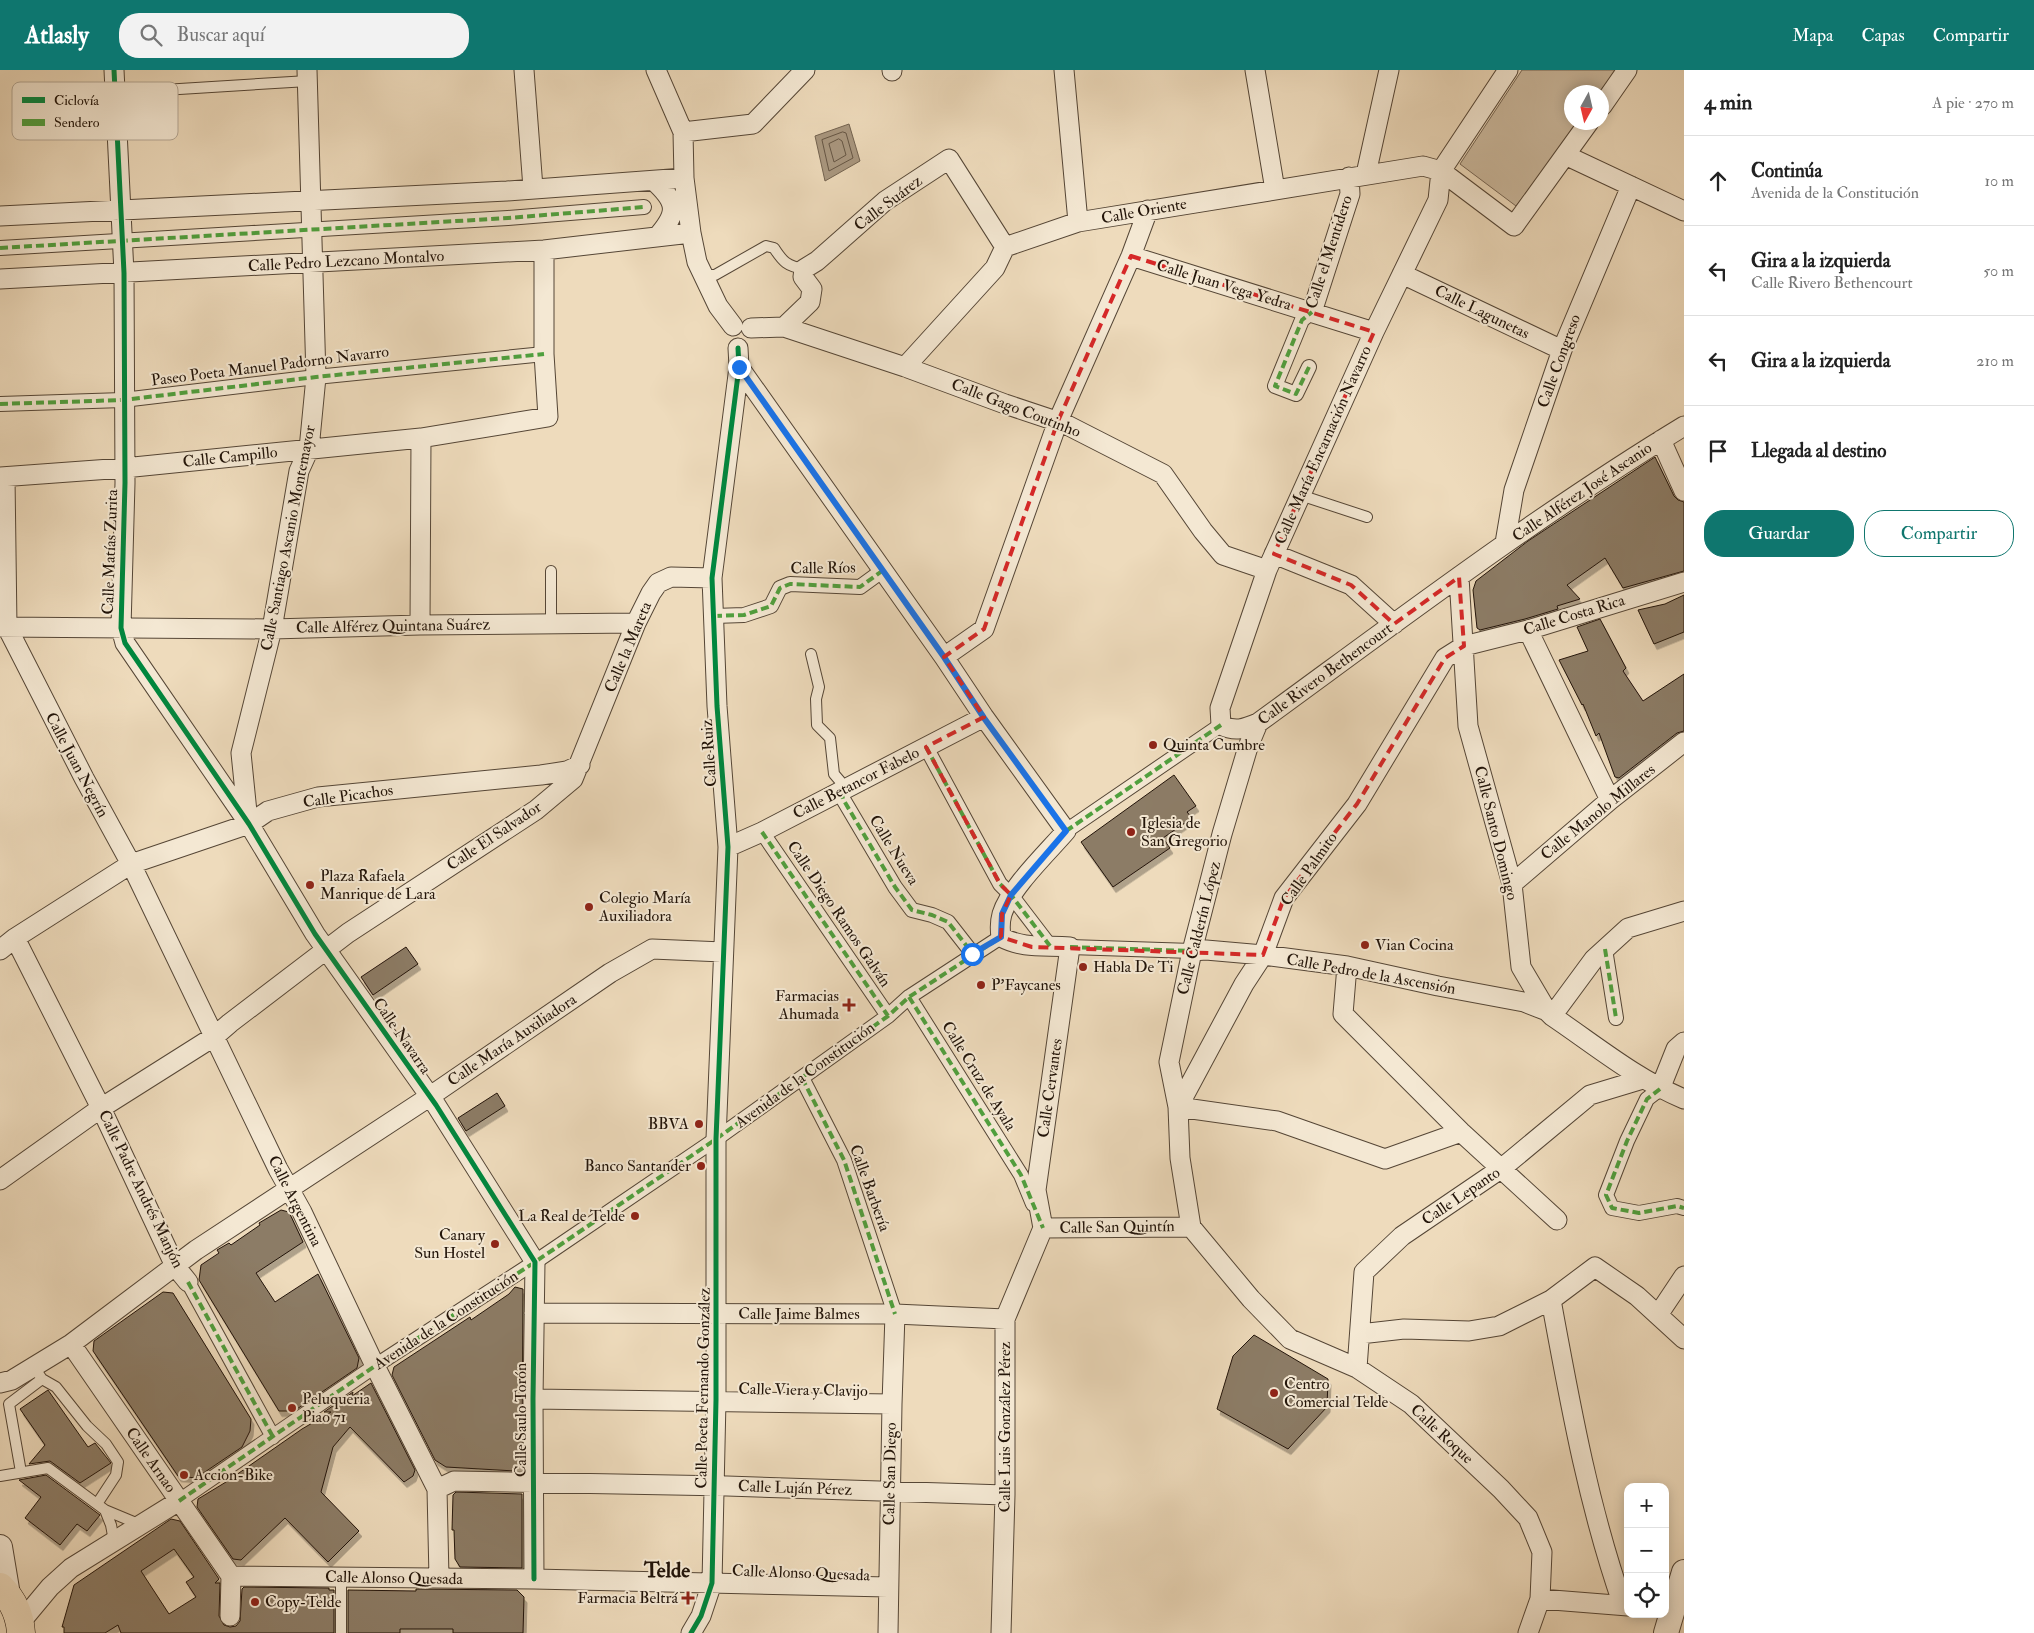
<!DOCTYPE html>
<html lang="es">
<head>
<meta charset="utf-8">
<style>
  body { margin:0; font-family:"IM FELL Double Pica",serif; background:#f2f2f2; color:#222 }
  .controls { position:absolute; right:15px; bottom:15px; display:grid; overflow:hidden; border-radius:10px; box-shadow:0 2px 12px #0003 }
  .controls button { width:45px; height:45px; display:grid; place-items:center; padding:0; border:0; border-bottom:1px solid #e0e0e0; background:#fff; color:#222; font:25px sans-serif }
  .compass { position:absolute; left:1564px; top:15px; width:45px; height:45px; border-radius:50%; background:#fff; box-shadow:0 2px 12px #0003; rotate:188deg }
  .stop { position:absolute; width:15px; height:15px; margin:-11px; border:4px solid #1a73e8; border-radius:50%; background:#fff }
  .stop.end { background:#1a73e8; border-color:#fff; box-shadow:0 1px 5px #0008 }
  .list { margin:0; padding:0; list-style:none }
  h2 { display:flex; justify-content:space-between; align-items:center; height:65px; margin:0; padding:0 20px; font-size:21px }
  h2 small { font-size:16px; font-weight:400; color:#767676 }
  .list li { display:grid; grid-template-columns:32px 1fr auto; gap:15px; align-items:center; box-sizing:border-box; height:90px; padding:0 20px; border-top:1px solid #e0e0e0 }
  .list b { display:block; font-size:19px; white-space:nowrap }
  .list p { margin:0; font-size:16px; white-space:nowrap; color:#767676 }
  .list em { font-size:16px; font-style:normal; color:#767676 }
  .actions { display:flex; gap:10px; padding:15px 20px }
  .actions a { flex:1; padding:11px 0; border:1px solid #0f766e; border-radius:20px; text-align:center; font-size:18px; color:#0f766e }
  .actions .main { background:#0f766e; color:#fff }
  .icon { flex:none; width:28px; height:28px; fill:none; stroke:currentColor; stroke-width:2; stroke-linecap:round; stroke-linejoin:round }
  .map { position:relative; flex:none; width:1684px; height:1563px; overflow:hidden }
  header { display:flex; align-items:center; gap:30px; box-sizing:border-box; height:70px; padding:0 25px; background:#0f766e; color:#fff }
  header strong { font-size:24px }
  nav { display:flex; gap:28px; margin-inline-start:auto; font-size:18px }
  .search { width:350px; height:45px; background:#f2f2f2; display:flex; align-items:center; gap:12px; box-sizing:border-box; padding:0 18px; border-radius:20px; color:#767676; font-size:19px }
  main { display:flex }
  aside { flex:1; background:#fff }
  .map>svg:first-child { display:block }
</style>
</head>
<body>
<header>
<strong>Atlasly</strong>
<div class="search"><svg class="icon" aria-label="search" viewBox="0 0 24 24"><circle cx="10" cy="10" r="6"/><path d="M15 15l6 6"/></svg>Buscar aquí</div>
<nav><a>Mapa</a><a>Capas</a><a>Compartir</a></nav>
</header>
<main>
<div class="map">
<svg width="1684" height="1563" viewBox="0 0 1684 1563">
  <defs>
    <filter id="shadow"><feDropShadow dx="3" dy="5.5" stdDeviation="0" flood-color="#0004"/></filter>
  </defs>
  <rect width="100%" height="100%" fill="#eedbbc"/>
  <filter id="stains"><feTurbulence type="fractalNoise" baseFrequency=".004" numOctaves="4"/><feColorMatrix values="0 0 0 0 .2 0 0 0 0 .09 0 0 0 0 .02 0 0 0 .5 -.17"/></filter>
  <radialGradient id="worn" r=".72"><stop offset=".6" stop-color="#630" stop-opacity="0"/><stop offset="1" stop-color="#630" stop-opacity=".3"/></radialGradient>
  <!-- green -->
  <path fill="#cbb99e" stroke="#766654" d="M1522,0H1616L1600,22H1572V52L1578,53L1516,136L1460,94Z"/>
  <!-- water -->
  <path fill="#a9977f" stroke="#736350" d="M849,54L860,91L825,111L815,66Z"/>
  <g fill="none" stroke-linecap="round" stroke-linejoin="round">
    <!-- shore -->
    <path stroke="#665644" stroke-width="1" d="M843,62L846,63L853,88L829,101L822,70Z
      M839,69L842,71L846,85L834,92L829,74Z"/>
  </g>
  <!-- building -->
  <path fill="#8c7b66" stroke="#221409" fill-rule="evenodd" filter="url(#shadow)" d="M1655,387L1674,426L1678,430L1684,432V501L1623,518L1605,488L1567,515L1580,529L1557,536L1558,539L1525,549L1480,560L1477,558L1473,520L1476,511L1528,471Z
    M1684,525V562L1654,574L1638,540L1665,534Z
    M1600,549L1626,598L1623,601L1643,631L1684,604V661L1677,663L1619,708L1615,707L1599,663L1596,666L1583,634L1582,635L1559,590L1588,581L1577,557Z
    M1174,705L1196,736L1187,742L1192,748L1163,768L1170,778L1113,817L1081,772Z
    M406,877L418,894L373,925L361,907Z
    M497,1023L505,1036L466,1061L458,1048Z
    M281,1140L289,1142L303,1172L256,1203L275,1232L318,1204L359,1288L357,1298L294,1341H279L199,1210L201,1195L219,1183L217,1180L229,1173L231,1175L260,1155L259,1153Z
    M515,1217L523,1219L522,1395L515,1401L446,1397L435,1390L392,1305L394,1297L470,1247L471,1250L509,1224Z
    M163,1222L173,1223L251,1349L250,1361L242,1377L196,1408L178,1406L93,1281L94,1271Z
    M1254,1265L1328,1309L1327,1337L1288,1379L1217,1339L1233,1286Z
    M371,1313L415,1400L413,1406L404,1412L350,1357L333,1377L321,1422L359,1461L328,1492L285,1448L241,1490L233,1489L197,1437L198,1429L226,1412L302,1359L331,1342H324L353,1322L352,1326Z
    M48,1320L88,1377L95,1373L111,1393L80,1413L50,1391L29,1394L45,1375L20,1339Z
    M46,1405L100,1445L87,1461L77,1454L60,1475L25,1448L41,1427L19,1410Z
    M456,1422L522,1424V1498L460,1497L455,1489L454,1460H452L453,1425Z
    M171,1449L180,1451L219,1509L215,1513H220L219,1546L224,1555L230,1557L236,1556L240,1551L242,1519L244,1517L329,1518V1520H334V1563H121L118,1555L105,1563H64V1557H62L74,1515ZM174,1479L194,1507L186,1512L196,1527L169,1544L141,1501Z
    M416,1519L517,1520L524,1527L523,1563H453V1559H400V1563H348V1520L416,1521Z"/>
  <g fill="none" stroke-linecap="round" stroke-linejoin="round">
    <!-- service casing -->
    <g stroke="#554636" stroke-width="12">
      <path id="service" d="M115,23L308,11
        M702,205H715L766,176L774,178C783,192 787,196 804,199
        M1300,425L1367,447
        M551,501V553
        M811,584L819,617L816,629L817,655L830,668L834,704L840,711L841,721
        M34,1297L42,1309L56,1317L87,1356L106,1374L118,1392L116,1405L97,1434
        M21,1402L9,1334L42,1309
        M0,1406L48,1398L105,1440L141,1455
        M105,1440L111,1455L114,1471
        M341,1507V1563"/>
    </g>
    <!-- pedestrian casing -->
    <g stroke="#554636" stroke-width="16">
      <path id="pedestrian" d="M0,178L508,148L644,137
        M1309,297L1296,324L1275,316L1302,250L1312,242
        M0,334L123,330L316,307L544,284
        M714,546L744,545L771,536L780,518L790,514L860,517L882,501
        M926,677L1000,814L1011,825L1050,876
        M841,721L843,729L895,817L912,840L932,845L948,852L973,884
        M1066,761L1221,655
        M762,762L888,946
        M1070,877L1192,881
        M1605,879L1616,948
        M909,927L1021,1105L1033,1134
        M802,1008L844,1090L895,1244
        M1660,1019L1647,1029L1627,1071L1606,1125L1612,1138L1639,1143L1677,1136L1684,1138
        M188,1212L273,1367
        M179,1431L375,1296L535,1192L716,1069L888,946L909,927L1001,867"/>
    </g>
    <!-- minor casing -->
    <g stroke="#554636" stroke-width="21">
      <path id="minor" d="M114,0L124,203L125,413L121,558L125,573L249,754L315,864L436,1035L535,1192L533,1329L534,1509
        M524,0L533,118
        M656,0L683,62L684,108L691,163L697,192L718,236L733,256
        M892,0V1
        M1064,0L1078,152
        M1255,0L1275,120
        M1508,0L1441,101L1438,130L1374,262L1267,500L1220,638L1221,655C1235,662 1244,659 1258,653C1398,551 1536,446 1684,356
        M1602,36L1627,0
        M683,62L753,54L805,0
        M1565,85L1684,141
        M1366,104L1389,0
        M654,111C678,133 678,143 657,167
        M0,146L507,121L684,108
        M1131,186L1374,262
        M1402,204L1562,280
        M0,209L544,180L691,163
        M1312,242L1350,124L1349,107
        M784,257L810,232L812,219L803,207L804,199L817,191L885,131L949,89L1005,177
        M751,258L784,257L905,297L1005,334L1065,354L1163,404L1203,461L1223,485L1267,500
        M739,297L944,587L984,647L1066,761C1048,782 1010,818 1002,844C1000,851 1000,860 1001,867C1023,879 1045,875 1070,877L1036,1120L1043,1158
        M905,297L995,198L1005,177L1078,152L1423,96L1441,101L1514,156L1589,52
        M1661,370L1684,421
        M0,407L124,398L421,368L548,347L544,284V180
        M5,407L7,557L84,708L131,794L278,1099L302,1142L375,1296L437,1419L439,1508
        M1505,473L1514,420L1562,280L1631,116
        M1274,484L1351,515L1394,554
        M1459,507L1468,656L1512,814L1521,897L1547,941L1552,946C1595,975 1636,1009 1684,1029
        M420,555L421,368
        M0,557L272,559L420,555L636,553
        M1528,560L1610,730
        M944,587L984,559L1058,351L1131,186L1148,140
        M1258,653L1248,677L1222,764L1192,881L1169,992L1178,1037L1180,1088L1191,1157L1251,1229L1290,1269L1357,1298L1411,1334L1501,1419L1528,1448L1542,1482L1540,1529L1528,1563
        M248,752L241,683L272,559L299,401L309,379L316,307L307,0
        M728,777L762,762L984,647
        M1512,814L1610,730L1684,672
        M15,868L101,1038L175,1196L188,1212
        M0,880L15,868L131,794L249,754L268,741L318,727L541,705L567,701L580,695
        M1192,881L1206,880L1263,885L1347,896L1438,916L1524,932L1547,941
        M1347,896L1343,944L1461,1062L1557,1150
        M1552,946L1594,889L1628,858L1684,841
        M1660,1019L1676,979L1684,972
        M1178,1037L1244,914L1263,885L1284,828L1357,734L1445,588L1464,576L1528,560L1684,512
        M1178,1037L1277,1051L1385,1089L1461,1062
        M0,1110L101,1038L215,966L230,953L348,863L536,740L573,709L636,553L651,523L658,513L671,507L712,508
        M1043,1158L1191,1157
        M1551,1230C1570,1333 1588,1435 1623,1535
        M534,1243L895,1244L1005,1249
        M1658,1245L1684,1206
        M1360,1264L1404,1259L1469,1261L1499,1256L1551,1230L1595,1197L1637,1226L1684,1269
        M71,1274L231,1506
        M1357,1298L1364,1202L1402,1166L1502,1098L1590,1025L1643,1009
        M0,1313L12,1310L71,1274L196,1180L429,1027L610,903L652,879L723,882
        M533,1329L892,1334
        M437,1419L454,1411L727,1416L1005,1425
        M231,1506L534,1509L888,1517
        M1540,1529L1628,1536
        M230,1546L231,1506
        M20,1553L50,1517L71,1498L179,1431
        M691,1563L701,1546L712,1513L716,1330V1069L728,777L717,636L712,508L739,297L738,278
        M888,1563L892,1334L895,1244
        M1001,1563L1005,1425V1249L1043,1158"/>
    </g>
    <!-- tertiary casing -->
    <g stroke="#554636" stroke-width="26">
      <path id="tertiary" d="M0,1477L8,1525
        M1666,1563L1684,1502"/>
    </g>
    <!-- primary casing -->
    <g stroke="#221409" stroke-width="29">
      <path id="primary" d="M0,1517C13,1530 20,1545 21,1563"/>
    </g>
    <!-- service -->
    <use href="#service" stroke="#f4e8d3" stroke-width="10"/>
    <!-- pedestrian -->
    <use href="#pedestrian" stroke="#f4e8d3" stroke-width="14"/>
    <!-- minor -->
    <use href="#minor" stroke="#f4e8d3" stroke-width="19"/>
    <!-- tertiary -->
    <use href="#tertiary" stroke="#f4e8d3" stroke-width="24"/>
    <!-- primary -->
    <use href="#primary" stroke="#eedbbc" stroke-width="28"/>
    <!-- quiet -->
    <path stroke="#50a03e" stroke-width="4" stroke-dasharray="8 4" stroke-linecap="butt" d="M0,178L508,148L644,137
      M1309,297L1296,324L1275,316L1302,250L1312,242
      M0,334L123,330L316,307L544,284
      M714,546L744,545L771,536L780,518L790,514L860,517L882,501
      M926,677L1000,814L1011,825L1050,876
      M841,721L843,729L895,817L912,840L932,845L948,852L973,884
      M1066,761L1221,655
      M762,762L888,946
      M1070,877L1192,881
      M1605,879L1616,948
      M909,927L1021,1105L1043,1158
      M802,1008L844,1090L895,1244
      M1660,1019L1647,1029L1627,1071L1606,1125L1612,1138L1639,1143L1677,1136L1684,1138
      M188,1212L273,1367
      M179,1431L375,1296L535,1192L716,1069L888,946L909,927L1001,867"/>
    <!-- cycleway casing -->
    <g stroke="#f4e8d3" stroke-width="8">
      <path id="cycleway" d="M114,0L124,203L125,413L121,558L125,573L249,754L315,864L436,1035L535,1192L533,1329L534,1509
        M691,1563L701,1546L712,1513L716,1330V1069L728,777L717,636L712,508L739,297L738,278"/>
    </g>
    <!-- cycleway -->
    <use href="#cycleway" stroke="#00873e" stroke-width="5"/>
  </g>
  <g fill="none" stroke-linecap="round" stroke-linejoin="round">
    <!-- route -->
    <path stroke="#1a73e8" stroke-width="6" d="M739,297L944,587L984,648L1066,761L1011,825L1002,844L1001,867L972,884"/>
  </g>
  <!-- marked area -->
  <path fill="none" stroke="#d62828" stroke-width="4" stroke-dasharray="10 6" stroke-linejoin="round" d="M1131,186L1374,262L1274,484L1351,515L1394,554L1459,507L1464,576L1445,588L1357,734L1284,828L1263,885L1032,877L1001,867L1002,844L1011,825L1000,814L926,677L984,647L944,587L984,559L1058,351Z"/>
  <!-- markers -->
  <g fill="#8f2418" stroke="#f4e8d3" stroke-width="2">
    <circle cx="1153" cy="675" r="5"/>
    <circle cx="1131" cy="762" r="5"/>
    <circle cx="310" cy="815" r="5"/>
    <circle cx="589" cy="837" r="5"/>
    <circle cx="1365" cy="875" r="5"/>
    <circle cx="1083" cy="897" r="5"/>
    <circle cx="981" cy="915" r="5"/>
    <path d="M846.5 927.5h5v5h5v5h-5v5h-5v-5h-5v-5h5z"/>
    <circle cx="699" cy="1054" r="5"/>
    <circle cx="701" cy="1096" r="5"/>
    <circle cx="635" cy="1146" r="5"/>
    <circle cx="495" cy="1174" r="5"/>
    <circle cx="1274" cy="1323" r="5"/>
    <circle cx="292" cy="1338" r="5"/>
    <circle cx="184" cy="1405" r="5"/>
    <path d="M685.5 1520.5h5v5h5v5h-5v5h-5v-5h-5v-5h5z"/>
    <circle cx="255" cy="1532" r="5"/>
  </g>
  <g text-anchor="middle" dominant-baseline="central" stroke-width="4" stroke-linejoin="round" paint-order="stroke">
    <!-- street labels -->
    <g font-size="16" fill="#221409" stroke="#f4e8d3">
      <text transform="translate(888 133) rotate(-37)">Calle Suárez</text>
      <text transform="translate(1144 141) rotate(-10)">Calle Oriente</text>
      <text transform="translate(1329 182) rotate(-72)">Calle el Mentidero</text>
      <text transform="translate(346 191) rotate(-3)">Calle Pedro Lezcano Montalvo</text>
      <text transform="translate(1224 215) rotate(17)">Calle Juan Vega Yedra</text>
      <text transform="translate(1482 242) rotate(26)">Calle Lagunetas</text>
      <text transform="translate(1559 291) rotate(-70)">Calle Congreso</text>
      <text transform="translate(270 296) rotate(-7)">Paseo Poeta Manuel Padorno Navarro</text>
      <text transform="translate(1016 338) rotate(21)">Calle Gago Coutinho</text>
      <text transform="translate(1323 375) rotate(-66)">Calle María Encarnación Navarro</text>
      <text transform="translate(230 387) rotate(-6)">Calle Campillo</text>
      <text transform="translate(1582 422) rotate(-34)">Calle Alférez José Ascanio</text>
      <text transform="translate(288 468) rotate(-79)">Calle Santiago Ascanio Montemayor</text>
      <text transform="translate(110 482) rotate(-88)">Calle Matías Zurita</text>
      <text transform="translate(823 498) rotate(-1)">Calle Ríos</text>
      <text transform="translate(1574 545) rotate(-17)">Calle Costa Rica</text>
      <text transform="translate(393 556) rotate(-1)">Calle Alférez Quintana Suárez</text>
      <text transform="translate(628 577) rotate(-67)">Calle la Mareta</text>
      <text transform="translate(1325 604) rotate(-36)">Calle Rivero Bethencourt</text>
      <text transform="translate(709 683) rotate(-94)">Calle Ruiz</text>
      <text transform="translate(77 695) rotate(62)">Calle Juan Negrín</text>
      <text transform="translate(856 713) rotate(-27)">Calle Betancor Fabelo</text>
      <text transform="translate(348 726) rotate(-8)">Calle Picachos</text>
      <text transform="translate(1598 742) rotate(-39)">Calle Manolo Millares</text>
      <text transform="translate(1496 763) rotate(76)">Calle Santo Domingo</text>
      <text transform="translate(494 766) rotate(-34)">Calle El Salvador</text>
      <text transform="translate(894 780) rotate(58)">Calle Nueva</text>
      <text transform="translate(1309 799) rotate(-55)">Calle Palmito</text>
      <text transform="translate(839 844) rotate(56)">Calle Diego Ramos Galván</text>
      <text transform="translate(1199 858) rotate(-76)">Calle Calderín López</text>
      <text transform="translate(1371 904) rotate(10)">Calle Pedro de la Ascensión</text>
      <text transform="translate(402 966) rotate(55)">Calle Navarra</text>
      <text transform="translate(512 970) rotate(-34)">Calle María Auxiliadora</text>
      <text transform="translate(805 1005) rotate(-36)">Avenida de la Constitución</text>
      <text transform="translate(979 1006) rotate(58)">Calle Cruz de Ayala</text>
      <text transform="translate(1050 1018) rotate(-82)">Calle Cervantes</text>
      <text transform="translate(870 1118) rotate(70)">Calle Barbería</text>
      <text transform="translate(141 1119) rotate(64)">Calle Padre Andrés Manjón</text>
      <text transform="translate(1461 1126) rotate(-34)">Calle Lepanto</text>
      <text transform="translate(295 1131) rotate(63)">Calle Argentina</text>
      <text transform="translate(1117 1157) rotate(-1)">Calle San Quintín</text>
      <text x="799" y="1244">Calle Jaime Balmes</text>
      <text transform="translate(446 1250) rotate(-33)">Avenida de la Constitución</text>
      <text transform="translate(703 1318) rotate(-89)">Calle Poeta Fernando González</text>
      <text transform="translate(803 1320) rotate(1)">Calle Viera y Clavijo</text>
      <text transform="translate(521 1350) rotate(-90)">Calle Saulo Torón</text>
      <text transform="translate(1005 1357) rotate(-90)">Calle Luis González Pérez</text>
      <text transform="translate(1442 1364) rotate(43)">Calle Roque</text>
      <text transform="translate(151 1390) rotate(55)">Calle Arnao</text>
      <text transform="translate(890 1404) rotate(-89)">Calle San Diego</text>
      <text transform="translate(795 1418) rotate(2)">Calle Luján Pérez</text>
      <text transform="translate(801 1503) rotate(2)">Calle Alonso Quesada</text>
      <text transform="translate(394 1508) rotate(1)">Calle Alonso Quesada</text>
    </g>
    <!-- poi labels -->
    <g font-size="16" fill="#221409" stroke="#f4e8d3" text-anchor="start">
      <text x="1163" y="675">Quinta Cumbre</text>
      <text x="1141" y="753">Iglesia de<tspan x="1141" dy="18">San Gregorio</tspan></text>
      <text x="320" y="806">Plaza Rafaela<tspan x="320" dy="18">Manrique de Lara</tspan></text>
      <text x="599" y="828">Colegio María<tspan x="599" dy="18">Auxiliadora</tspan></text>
      <text x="1375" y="875">Vian Cocina</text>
      <text x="1093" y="897">Habla De Ti</text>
      <text x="991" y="915">P'Faycanes</text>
      <text x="839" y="926" text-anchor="end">Farmacias<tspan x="839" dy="18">Ahumada</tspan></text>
      <text x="689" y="1054" text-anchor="end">BBVA</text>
      <text x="691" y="1096" text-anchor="end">Banco Santander</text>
      <text x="625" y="1146" text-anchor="end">La Real de Telde</text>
      <text x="485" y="1165" text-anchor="end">Canary<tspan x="485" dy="18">Sun Hostel</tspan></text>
      <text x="1284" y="1314">Centro<tspan x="1284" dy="18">Comercial Telde</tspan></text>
      <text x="302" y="1329">Peluqueria<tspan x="302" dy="18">Piao 71</tspan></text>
      <text x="194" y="1405">Accion-Bike</text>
      <text x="678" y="1528" text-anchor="end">Farmacia Beltrá</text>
      <text x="265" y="1532">Copy-Telde</text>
    </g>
    <!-- district labels -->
    <g font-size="21" font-weight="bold" fill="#221409" stroke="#f4e8d3">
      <text x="667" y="1500">Telde</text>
    </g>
  </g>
  <!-- legend -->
  <rect x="12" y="12" width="166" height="58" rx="8" fill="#f4e8d3" stroke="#b5a896" stroke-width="1"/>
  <rect x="22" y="27" width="23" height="6" fill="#00873e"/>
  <rect x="22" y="49" width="23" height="7" fill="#50a03e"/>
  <g font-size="14" fill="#221409">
    <text x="54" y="35">Ciclovía</text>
    <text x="54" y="57">Sendero</text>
  </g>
  <rect width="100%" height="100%" filter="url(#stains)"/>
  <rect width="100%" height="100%" fill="url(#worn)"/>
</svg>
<div class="controls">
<button>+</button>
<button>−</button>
<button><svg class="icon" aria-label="locate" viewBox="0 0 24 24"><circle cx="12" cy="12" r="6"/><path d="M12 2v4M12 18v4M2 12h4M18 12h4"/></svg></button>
</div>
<svg class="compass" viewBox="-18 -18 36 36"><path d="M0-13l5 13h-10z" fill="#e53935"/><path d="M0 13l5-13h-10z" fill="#767676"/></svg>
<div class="stop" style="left:972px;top:884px"></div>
<div class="stop end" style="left:739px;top:297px"></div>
</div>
<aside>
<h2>4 min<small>A pie · 270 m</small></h2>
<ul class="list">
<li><svg class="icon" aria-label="ahead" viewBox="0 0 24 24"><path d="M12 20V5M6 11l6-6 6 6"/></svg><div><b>Continúa</b><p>Avenida de la Constitución</p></div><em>10 m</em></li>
<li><svg class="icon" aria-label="left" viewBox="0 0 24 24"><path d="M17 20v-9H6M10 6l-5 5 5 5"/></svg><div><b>Gira a la izquierda</b><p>Calle Rivero Bethencourt</p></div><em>50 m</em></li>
<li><svg class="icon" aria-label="left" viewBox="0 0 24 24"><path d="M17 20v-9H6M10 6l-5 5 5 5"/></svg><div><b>Gira a la izquierda</b></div><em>210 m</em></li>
<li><svg class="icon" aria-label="arrive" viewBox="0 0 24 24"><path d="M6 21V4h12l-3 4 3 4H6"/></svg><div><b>Llegada al destino</b></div></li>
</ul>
<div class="actions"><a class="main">Guardar</a><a>Compartir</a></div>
</aside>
</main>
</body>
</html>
